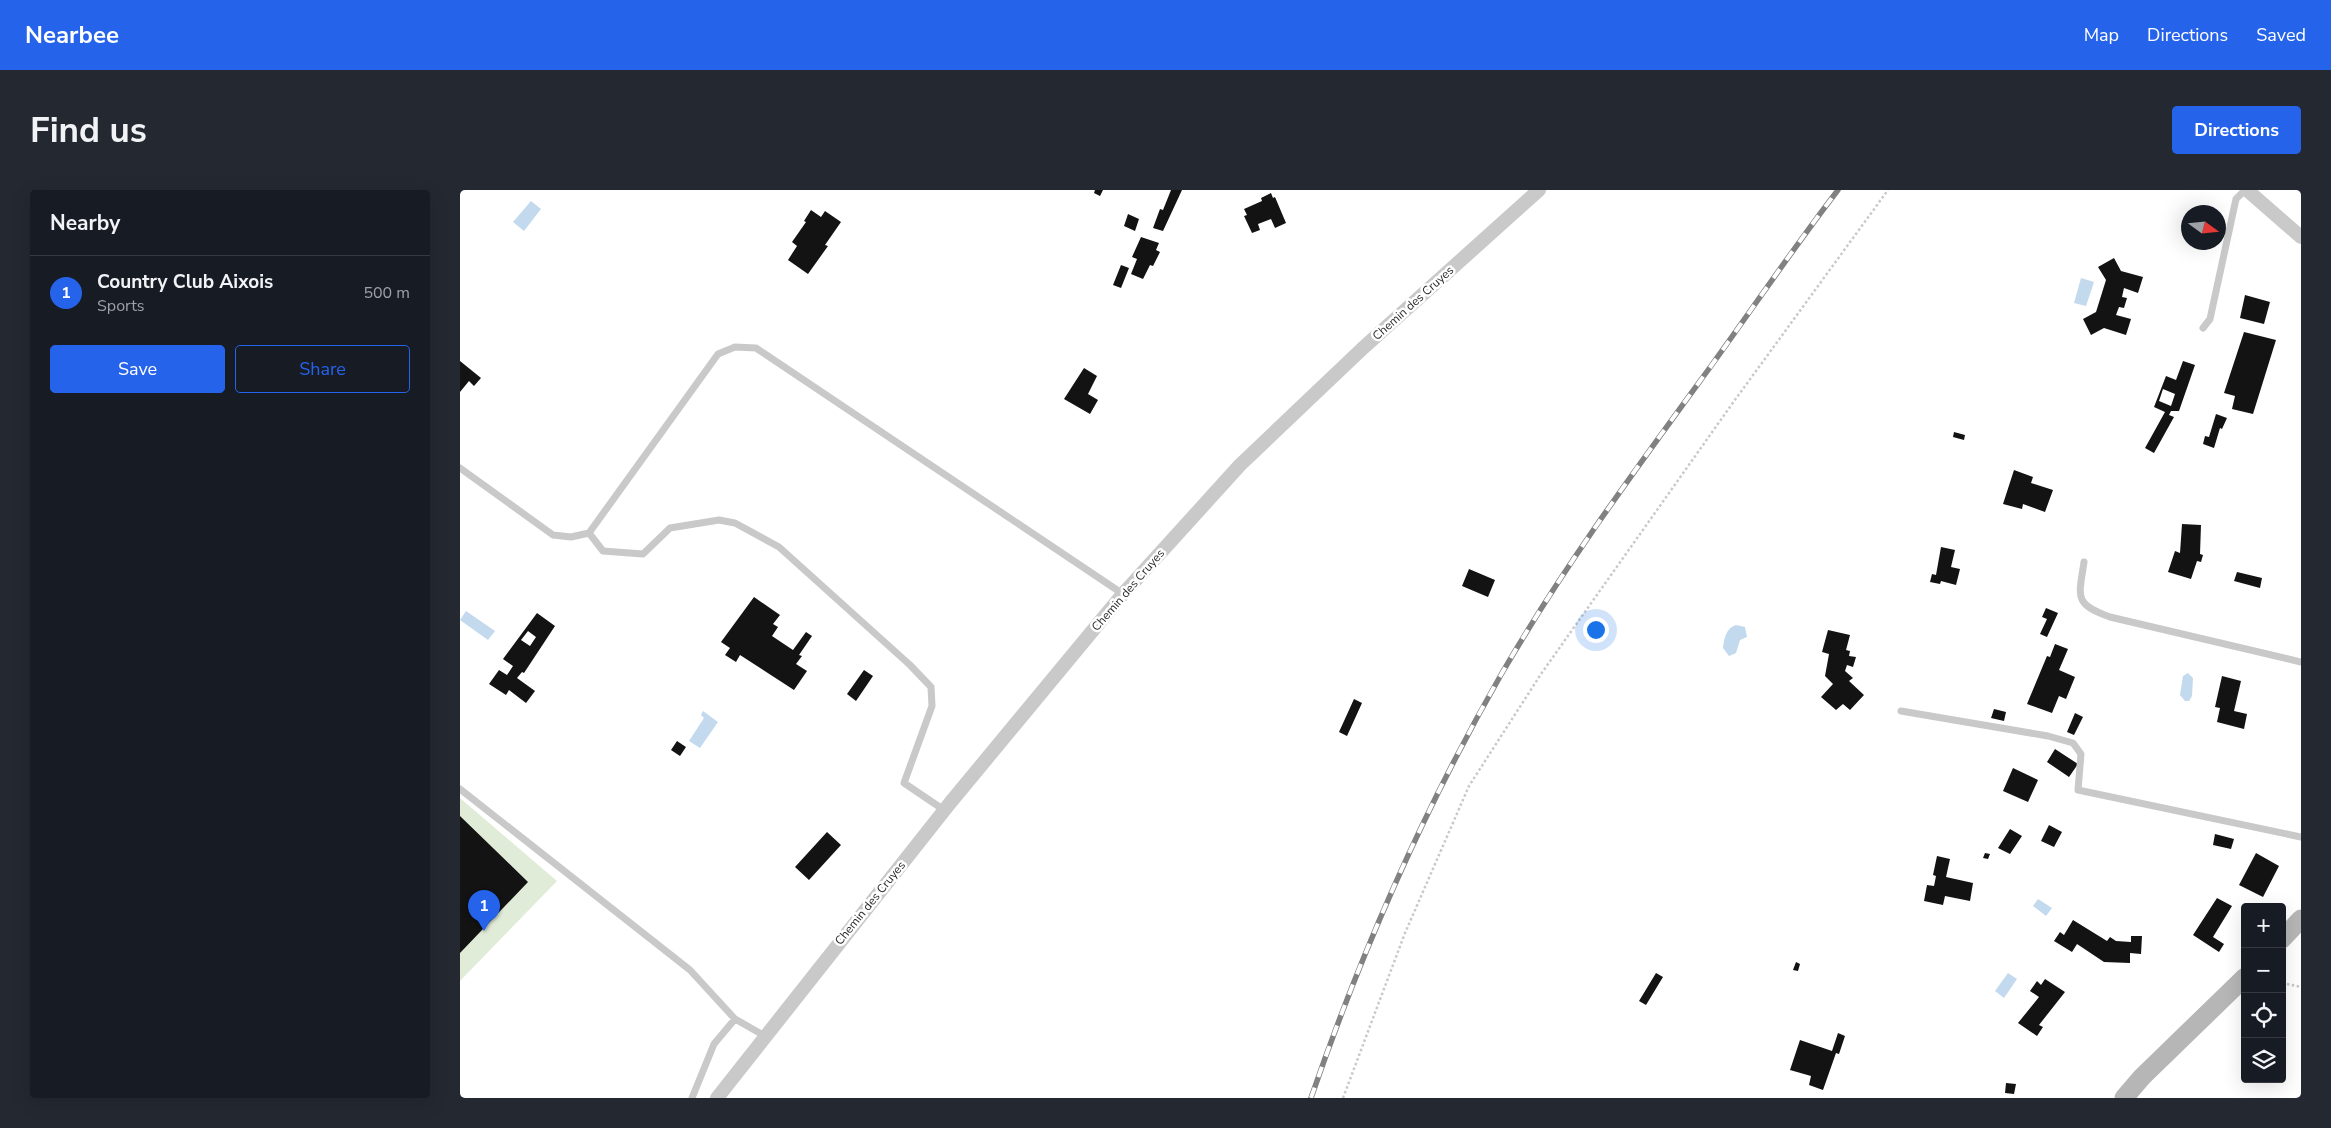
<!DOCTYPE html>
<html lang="en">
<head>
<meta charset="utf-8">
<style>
  body { margin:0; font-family:"Nunito Sans",sans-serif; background:#242831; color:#f1f3f6 }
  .controls { position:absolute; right:15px; bottom:15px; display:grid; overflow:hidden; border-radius:5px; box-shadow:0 5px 20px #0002 }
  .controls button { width:45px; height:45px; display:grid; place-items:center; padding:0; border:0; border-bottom:1px solid #363941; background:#171b24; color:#f1f3f6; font:25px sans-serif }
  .compass { position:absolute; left:1721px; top:15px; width:45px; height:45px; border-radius:50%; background:#171b24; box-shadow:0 5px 20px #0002; rotate:105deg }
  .you { position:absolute; left:1135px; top:439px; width:18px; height:18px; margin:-12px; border:4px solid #fff; border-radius:50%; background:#1a73e8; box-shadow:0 0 0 8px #1a73e833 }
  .badge { display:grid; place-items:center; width:32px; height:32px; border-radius:50%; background:#2563eb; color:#fff; font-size:16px; font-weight:700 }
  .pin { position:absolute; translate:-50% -41px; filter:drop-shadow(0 1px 2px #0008) }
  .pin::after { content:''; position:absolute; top:26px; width:18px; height:15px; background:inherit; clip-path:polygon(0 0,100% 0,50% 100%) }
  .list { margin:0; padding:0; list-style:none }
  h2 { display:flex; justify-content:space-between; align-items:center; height:65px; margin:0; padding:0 20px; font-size:21px }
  h2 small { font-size:16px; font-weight:400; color:#9ea1a6 }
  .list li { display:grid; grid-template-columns:32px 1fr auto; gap:15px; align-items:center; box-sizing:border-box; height:75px; padding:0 20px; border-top:1px solid #363941 }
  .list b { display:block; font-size:19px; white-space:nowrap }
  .list p { margin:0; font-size:16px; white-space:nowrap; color:#9ea1a6 }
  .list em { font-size:16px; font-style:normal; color:#9ea1a6 }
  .actions { display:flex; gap:10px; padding:15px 20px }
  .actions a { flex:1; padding:11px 0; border:1px solid #2563eb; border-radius:5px; text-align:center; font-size:18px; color:#2563eb }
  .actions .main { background:#2563eb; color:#fff }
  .icon { flex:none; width:28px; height:28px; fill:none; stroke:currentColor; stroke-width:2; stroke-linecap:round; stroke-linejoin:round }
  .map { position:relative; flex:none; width:1841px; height:908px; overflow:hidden; border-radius:5px }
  header { display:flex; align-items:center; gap:30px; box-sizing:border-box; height:70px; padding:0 25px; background:#2563eb; color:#fff }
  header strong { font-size:24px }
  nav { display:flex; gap:28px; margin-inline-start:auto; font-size:18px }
  .intro { display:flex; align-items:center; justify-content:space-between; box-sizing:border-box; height:120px; padding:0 30px }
  h1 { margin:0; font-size:35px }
  .button { padding:12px 22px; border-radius:5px; background:#2563eb; color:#fff; font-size:18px; font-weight:700 }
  main { display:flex; gap:30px; padding:0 30px }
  aside { flex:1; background:#171b24; border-radius:5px; box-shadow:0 5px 20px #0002 }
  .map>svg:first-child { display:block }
</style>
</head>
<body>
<header>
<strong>Nearbee</strong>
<nav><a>Map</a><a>Directions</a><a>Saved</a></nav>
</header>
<div class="intro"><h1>Find us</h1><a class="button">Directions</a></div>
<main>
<aside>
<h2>Nearby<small></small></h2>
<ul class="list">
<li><span class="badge">1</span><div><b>Country Club Aixois</b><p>Sports</p></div><em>500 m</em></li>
</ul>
<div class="actions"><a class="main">Save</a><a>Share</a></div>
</aside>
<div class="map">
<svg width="1841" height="908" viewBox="0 0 1841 908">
  <rect width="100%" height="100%" fill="#fff"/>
  <!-- green -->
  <path fill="#e1ecd8" d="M0,608L97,691L0,791Z"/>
  <!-- water -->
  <path fill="#c2d9ee" d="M71,11L81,19L64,41L53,32Z
    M1621,88L1634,92L1626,116L1614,113Z
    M6,421L35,441L28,450L0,430Z
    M1276,435L1285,437L1287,447L1280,450L1276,463L1269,466L1263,458C1264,449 1266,438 1276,435Z
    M1728,483L1733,488L1732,506L1729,511H1725L1720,505L1723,486Z
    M243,521L258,532L240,558L229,551L244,528L241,525Z
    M1578,709L1592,718L1586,726L1573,716Z
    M1548,783L1557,789L1544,808L1535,801Z"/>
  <!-- building -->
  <path fill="#131313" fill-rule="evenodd" d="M635,0H643L640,6L634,3Z
    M711,0H722L703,41L693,38L700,19L703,20Z
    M811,3L813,8L815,7L826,33L815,38L811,29L798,34L800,40L792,43L784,26L787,25L784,19L802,11L801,8Z
    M351,20L361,27L365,21L381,32L365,55L368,56L348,84L328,70L337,56L332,52L346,32L344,31Z
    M668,24L679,29L675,41L664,36Z
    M681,47L699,53L696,60L700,62L693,76L690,75L683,89L671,84L677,69L672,67Z
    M1654,68L1661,81L1683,87L1678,103L1664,98L1662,107L1667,108L1664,118L1659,117L1656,125L1671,129L1666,145L1644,138L1631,145L1623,129L1636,122L1646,90L1638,77Z
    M661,75L669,78L661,98L653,95Z
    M1785,105L1810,112L1804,134L1780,128Z
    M1784,142L1816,150L1793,224L1772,219L1775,206L1764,203Z
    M0,171L21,188L14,196L9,191L0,202Z
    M1723,171L1735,175L1719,221H1711L1709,225L1714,227L1694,263L1685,258L1705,222L1694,217L1706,186L1716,190ZM1703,199L1715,204L1711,216L1699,211Z
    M624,178L637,186L628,204L638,210L630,224L604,209Z
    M1756,224L1767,228L1762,239L1760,238L1754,258L1743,254L1745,246L1749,247Z
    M1494,242L1505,245L1504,250L1493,247Z
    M1554,280L1573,287L1571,293L1593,300L1585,322L1563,314L1562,319L1543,314Z
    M1722,334L1741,335L1740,364L1743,365L1741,372L1737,371L1731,389L1708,382L1715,361L1720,363Z
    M1481,357L1495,360L1491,377L1500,379L1496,395L1481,391L1480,394L1470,392L1472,384L1476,385Z
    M1009,379L1035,390L1028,407L1002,396Z
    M1777,382L1802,388L1800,398L1774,391Z
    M294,407L320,425L313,434L318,437L312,446L333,460L346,442L352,446L339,465L342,466L336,474L347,481L334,500L280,465L276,472L265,465L270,458L261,452Z
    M1586,418L1598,423L1587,447L1580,444L1587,429L1582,427Z
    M77,423L95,436L64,483L62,482L57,488L75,501L66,513L49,500L46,505L29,494L39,480L47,485L53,476L43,469ZM68,441L76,447L70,456L61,450Z
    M1368,440L1390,445L1386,460L1390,461L1389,466L1396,467L1393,477L1387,475L1385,481L1393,488L1389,491L1404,505L1390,520L1383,514L1376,520L1361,507L1373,494L1365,486L1369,464L1362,462Z
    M1595,454L1608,459L1599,480L1615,487L1606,509L1599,506L1592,523L1567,514L1587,466L1590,467Z
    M404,480L413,486L396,511L387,504Z
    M1762,486L1781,491L1774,521L1787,524L1784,539L1757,532L1760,518L1755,517Z
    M894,509L902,513L887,546L879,542Z
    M1534,519L1546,522L1544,531L1531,528Z
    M1615,523L1623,527L1614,545L1607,542Z
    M217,551L226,557L220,566L211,560Z
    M1595,559L1618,574L1609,587L1587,572Z
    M1553,578L1578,590L1568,612L1543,601Z
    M0,626L68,692L0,763Z
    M1589,635L1602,642L1594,657L1581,651Z
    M1550,639L1562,646L1550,664L1538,658Z
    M367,642L381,655L349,690L335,677Z
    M1755,644L1774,649L1771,659L1753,655Z
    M1525,663L1530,664L1528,669L1523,668Z
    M1796,663L1819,676L1803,707L1779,695Z
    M1477,666L1490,669L1486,687L1513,693L1510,711L1485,706L1483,715L1464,711L1467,695L1474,696L1476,686L1473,685Z
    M1757,708L1772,716L1753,747L1764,754L1759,762L1733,745Z
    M1613,730L1647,751L1650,747L1656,751L1671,752V746H1682L1681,764L1670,763V773L1644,772L1617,754L1612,762L1594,751L1600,742L1604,745Z
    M1336,772L1340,774L1338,781L1333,780Z
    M1196,783L1203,787L1186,815L1179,811Z
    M1585,789L1605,802L1579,835L1583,837L1577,846L1558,833L1579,807L1570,801L1577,791L1581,795Z
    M1378,843L1385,846L1379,864L1376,863L1363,900L1349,895L1351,886L1330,880L1340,850L1372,861Z
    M1546,893L1556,894L1554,904L1545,903Z"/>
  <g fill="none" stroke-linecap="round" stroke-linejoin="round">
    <!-- path -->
    <path stroke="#c9c9c9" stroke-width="2.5" stroke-dasharray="2.5 2.5" stroke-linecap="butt" d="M1822,793L1841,797
      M883,908L945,743L1009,596L1081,484L1272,214L1428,0"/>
    <!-- service -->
    <path stroke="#c9c9c9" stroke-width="7" d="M1743,138L1750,129L1776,9L1785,0
      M0,278L93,345L111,347L129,343L258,164L275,157L296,158L663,404
      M129,343L143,361L183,364L210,338L259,330L275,333L319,357L450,475L471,497L472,516L444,593L484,620
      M1624,372C1619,407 1613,414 1650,427L1841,472
      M1441,521L1588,546L1613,553L1621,564L1618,600L1841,647
      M0,599L230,780L275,829
      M232,908L254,854L275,829L305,846"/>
    <!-- minor -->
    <path stroke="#c9c9c9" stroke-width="14" d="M1787,0L1841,47
      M257,908L490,613L663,404L780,275L903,158L1079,0"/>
    <!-- secondary -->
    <path stroke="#b6b6b6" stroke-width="19" d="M1822,749L1841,729
      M1664,908L1682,887L1785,787"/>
    <!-- rail casing -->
    <g stroke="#818181" stroke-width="5.5">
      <path id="rail" d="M851,908C902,760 964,619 1042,483C1104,376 1178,276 1251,176C1293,118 1334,57 1378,0"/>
    </g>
    <!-- rail -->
    <use href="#rail" stroke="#fff" stroke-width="4" stroke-dasharray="11" stroke-linecap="butt"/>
  </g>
  <g text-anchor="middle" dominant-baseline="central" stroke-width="5" stroke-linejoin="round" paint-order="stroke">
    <!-- street labels -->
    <g font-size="12" fill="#2c2c2c" stroke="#fff">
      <text transform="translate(953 113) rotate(-42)">Chemin des Cruyes</text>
      <text transform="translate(668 400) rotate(-49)">Chemin des Cruyes</text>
      <text transform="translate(410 713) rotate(-51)">Chemin des Cruyes</text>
    </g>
  </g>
</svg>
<div class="controls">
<button>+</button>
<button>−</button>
<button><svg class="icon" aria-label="locate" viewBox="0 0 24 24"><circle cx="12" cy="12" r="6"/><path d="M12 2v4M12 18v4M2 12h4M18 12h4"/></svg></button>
<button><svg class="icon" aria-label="layers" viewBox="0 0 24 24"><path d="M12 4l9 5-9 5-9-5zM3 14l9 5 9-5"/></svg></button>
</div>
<svg class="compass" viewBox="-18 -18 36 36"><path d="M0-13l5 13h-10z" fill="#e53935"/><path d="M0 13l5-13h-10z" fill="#9ea1a6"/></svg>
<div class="you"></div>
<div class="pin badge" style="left:24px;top:741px">1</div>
</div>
</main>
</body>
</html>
